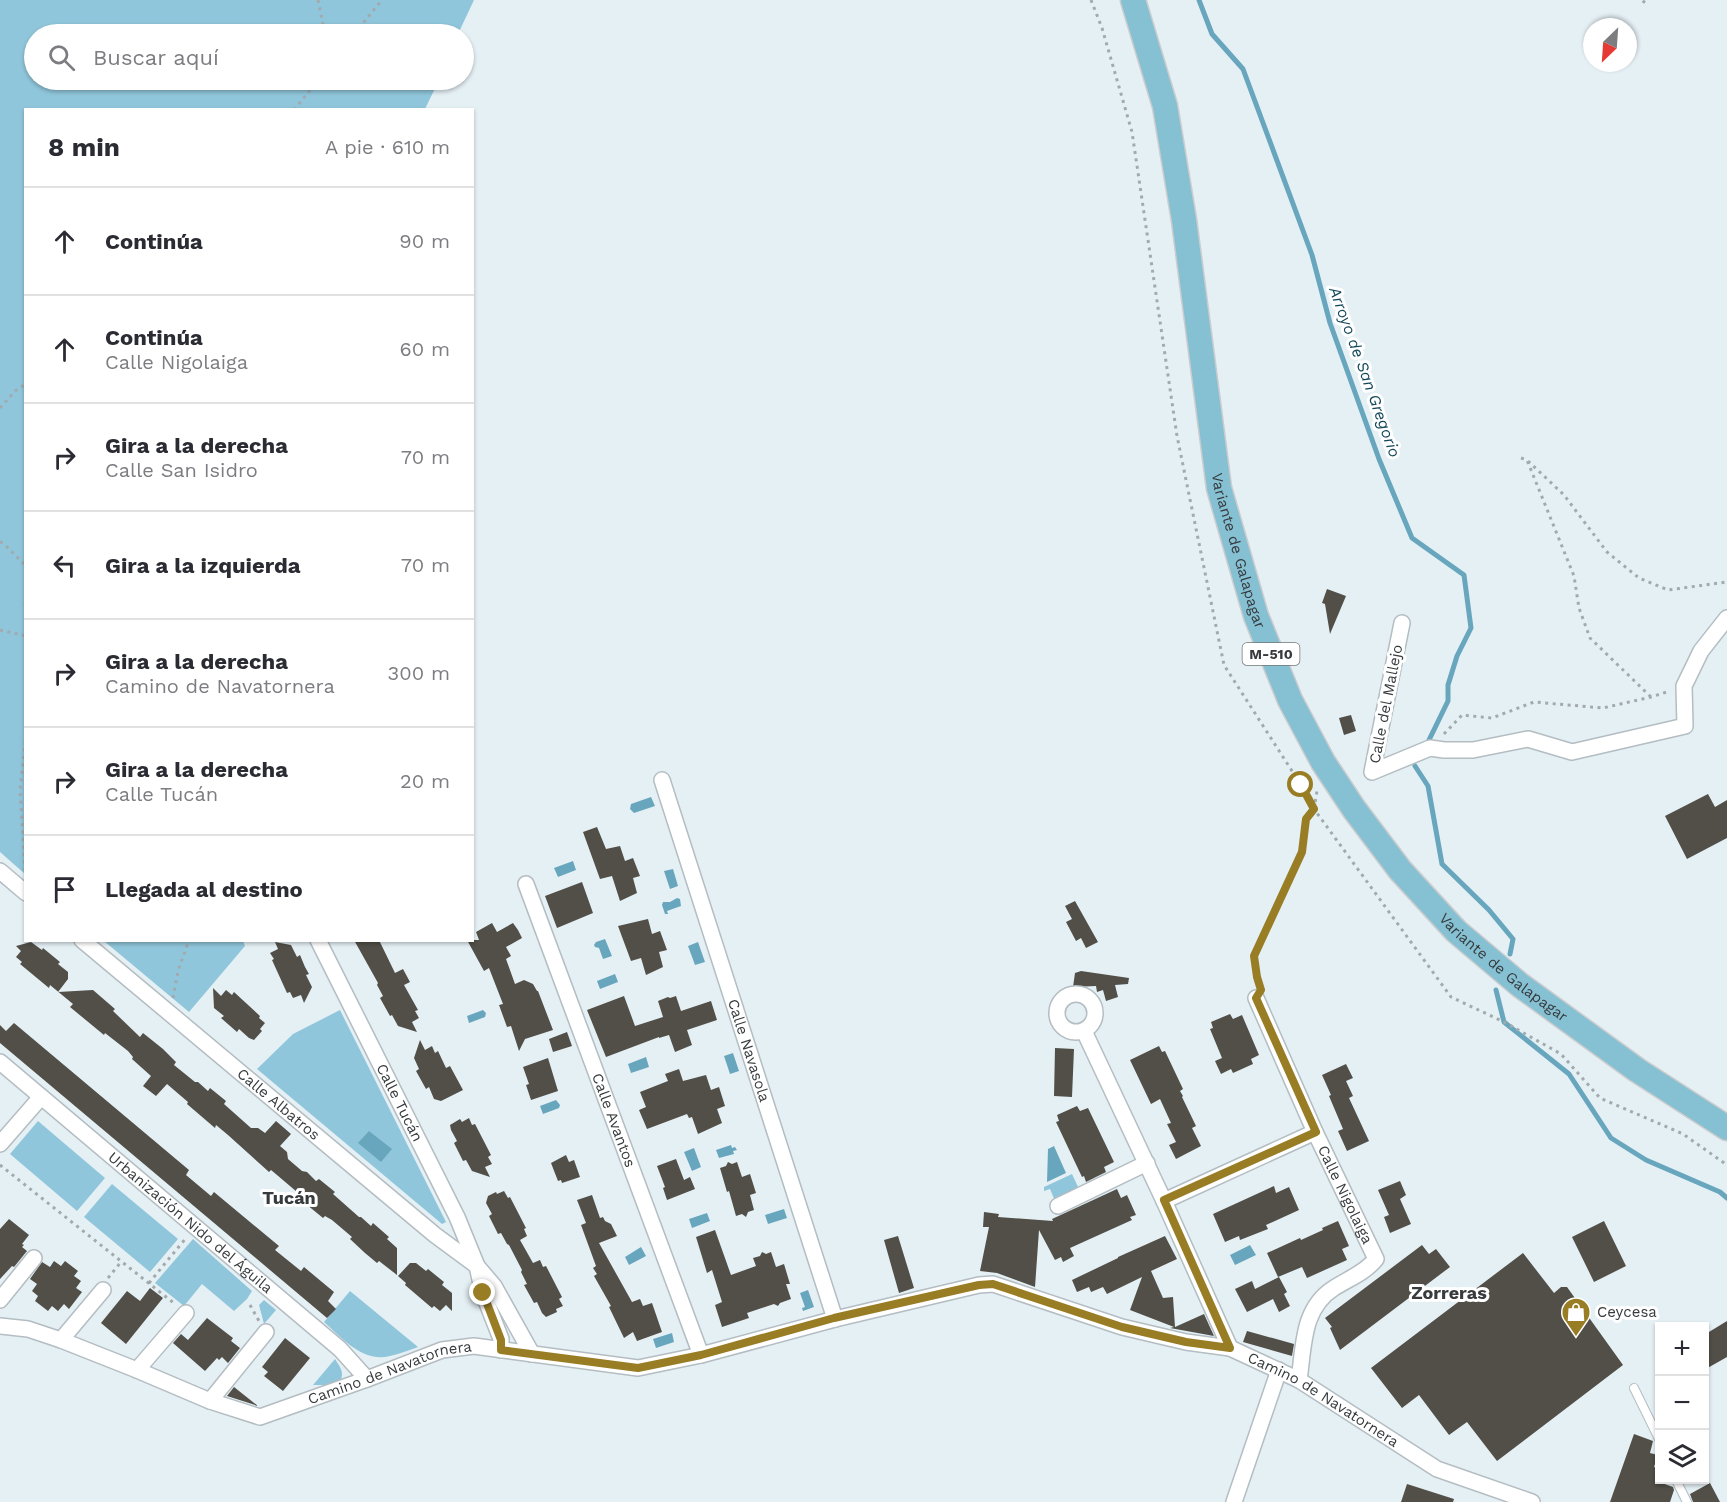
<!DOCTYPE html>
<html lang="es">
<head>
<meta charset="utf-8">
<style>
  body { margin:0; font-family:"Work Sans",sans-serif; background:#f7f7f7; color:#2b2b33 }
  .controls { position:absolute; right:18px; bottom:18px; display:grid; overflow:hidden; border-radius:0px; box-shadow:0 2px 4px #0004 }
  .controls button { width:54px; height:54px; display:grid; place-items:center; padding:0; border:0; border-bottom:2px solid #e1e1e2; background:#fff; color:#2b2b33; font:30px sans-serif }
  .compass { position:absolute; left:1583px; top:18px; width:54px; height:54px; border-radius:50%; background:#fff; box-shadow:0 2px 4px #0004; rotate:205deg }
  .stop { position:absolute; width:18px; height:18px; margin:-14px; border:4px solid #987d25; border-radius:50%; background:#fff }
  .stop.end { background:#987d25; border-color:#fff; box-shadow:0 2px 6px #0008 }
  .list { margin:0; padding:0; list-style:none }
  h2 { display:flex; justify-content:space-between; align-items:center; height:78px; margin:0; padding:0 24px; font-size:26px }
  h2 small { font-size:20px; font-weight:400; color:#7c7c81 }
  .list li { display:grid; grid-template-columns:39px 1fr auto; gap:18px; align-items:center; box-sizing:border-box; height:108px; padding:0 24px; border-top:2px solid #e1e1e2 }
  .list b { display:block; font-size:22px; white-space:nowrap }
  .list p { margin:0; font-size:20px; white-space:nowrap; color:#7c7c81 }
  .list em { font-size:20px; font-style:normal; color:#7c7c81 }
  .icon { flex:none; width:33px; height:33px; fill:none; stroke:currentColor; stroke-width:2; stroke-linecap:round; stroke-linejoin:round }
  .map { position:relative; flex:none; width:1727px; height:1502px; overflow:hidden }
  .search { position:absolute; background:#fff; box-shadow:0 2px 4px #0004; left:24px; top:24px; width:450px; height:66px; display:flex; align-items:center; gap:15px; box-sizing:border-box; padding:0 21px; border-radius:33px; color:#7c7c81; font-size:22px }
  .panel { position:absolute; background:#fff; box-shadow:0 2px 4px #0004; left:24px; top:108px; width:450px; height:834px; border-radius:0px }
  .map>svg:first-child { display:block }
</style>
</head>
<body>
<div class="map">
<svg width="1727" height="1502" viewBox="0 0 1727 1502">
  <rect width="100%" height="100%" fill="#e5f0f5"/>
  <!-- green -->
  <path fill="#90c6db" d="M0,0H474L458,34H34V80H439L425,109L26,110L25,874L0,852Z
    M243,941L245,946L189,1012L104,941Z
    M340,1010L446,1222L442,1224L257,1069L293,1034Z
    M38,1121L105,1178L77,1211L10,1154Z
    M1072,1174L1079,1189L1055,1201L1050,1189L1044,1191V1187Z
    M112,1184L178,1239L150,1272L84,1217Z
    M193,1239L252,1291L247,1299L234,1311L202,1284L184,1306L155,1283Z
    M350,1291L418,1347C409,1350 399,1354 390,1356C363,1363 342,1338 324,1322Z
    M264,1300L276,1310L264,1324L259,1305Z
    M335,1359C340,1367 344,1371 341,1380L325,1385H313Z"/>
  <!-- water -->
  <path fill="#68a6be" d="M651,797L655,806L634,813L630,809L631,804Z
    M573,861L576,870L558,877L554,868Z
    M673,869L678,886L670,889L664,871Z
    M677,898L680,899L681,906L667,911L668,914H665L662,905L663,902H670Z
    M605,939L612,956L603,959L599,948L595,947L594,945L596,942Z
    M698,942L705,962L695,965L688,946Z
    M615,974L618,982L600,989L597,981Z
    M483,1010L486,1013L485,1017L469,1023L467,1016Z
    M733,1053L739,1071L730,1074L724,1056Z
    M646,1057L649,1067L631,1073L628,1064Z
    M556,1100L560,1105L559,1108L543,1114L540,1106Z
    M369,1131L392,1149L381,1162L358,1143Z
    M731,1145L732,1148L735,1147L737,1150L733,1151L734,1154L719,1158L716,1150Z
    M1054,1146L1066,1173L1047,1182L1048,1149Z
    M694,1148L701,1167L692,1171L684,1152Z
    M784,1209L787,1218L768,1224L765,1215Z
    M707,1213L710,1221L692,1228L689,1219Z
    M1250,1245L1256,1255L1235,1265L1230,1255Z
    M641,1247L646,1256L629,1265L625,1257Z
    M808,1290L814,1307L803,1311L802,1308L805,1307L800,1293Z
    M672,1333L674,1342L656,1348L653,1339Z"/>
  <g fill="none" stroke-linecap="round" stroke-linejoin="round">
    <!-- stream -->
    <path stroke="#68a6be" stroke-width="5" d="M1199,0L1212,34L1243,69L1312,255L1330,323L1379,459L1412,538L1464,575L1471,628L1457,656L1448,685V701L1429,740
      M1415,766L1428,786L1442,864L1489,910L1513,939L1510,954
      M1496,990L1504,1022L1569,1074L1611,1138L1646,1160L1720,1192L1727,1198"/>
  </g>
  <!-- building -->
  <path fill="#514f47" d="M1327,589L1346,596L1330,634L1325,604L1322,603Z
    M1351,715L1356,731L1344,735L1339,718Z
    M1708,794L1715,807L1727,800V838L1687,859L1665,816Z
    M597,827L606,849L620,846L625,861L633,858L640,876L633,878L637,893L620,901L612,876L600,879L583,832Z
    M582,882L593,913L557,928L545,896Z
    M1075,901L1098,942L1086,948L1081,938L1076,941L1066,922L1072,919L1065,906Z
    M648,919L652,934L660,931L667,950L659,952L663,967L646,975L641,958L631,961L618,926Z
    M492,923L497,932L513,923L518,930L522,938L506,947L511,956L506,959L515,984L524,980L533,984L537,991H538L553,1030L525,1039L519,1051L511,1026L507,1027L499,1005L503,1004L489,968L484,971L467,940H479L476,932Z
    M354,940H379L395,973L403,969L410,982L404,985L418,1010L415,1011L419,1018L412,1022L417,1032L398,1026L392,1015L390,1016L380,998L383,996L377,985L378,983Z
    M31,942L42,950L43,948L60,962L58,964L68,972V979L58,992L93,990L115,1009L113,1011L140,1037L143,1033L163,1049L176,1062L174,1065L195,1082H198L208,1091L210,1088L226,1101L224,1104L251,1128H258L265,1133L276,1121L291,1134L280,1146L287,1152L288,1159L302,1171L307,1172L316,1181L319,1179L335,1192L333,1194L359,1217H361L371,1226L373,1223L389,1237L387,1239L397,1248V1275L379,1261L377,1263L365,1253L350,1239L352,1237L332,1220L325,1216L323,1218L295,1195L297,1192L277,1175L271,1170L269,1172L228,1135L216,1125L215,1128L187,1104L188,1102L167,1084L156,1096L143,1086L151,1076L132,1059L133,1057L128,1051L105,1033L104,1035L70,1007L73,1004L50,985L49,988L20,964L22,962L16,957L21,951L16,946Z
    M275,942L291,945L297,957L300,955L305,967L309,974L306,975L312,987L304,1003L301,995L293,998L290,992L287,993L272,960L274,959L270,953L278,949Z
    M1081,971L1129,978L1128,984L1115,985L1118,997L1106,1001L1103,990L1097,992L1096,986L1073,987L1075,973Z
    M213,988L221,996L226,990L232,995L234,992L260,1016L259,1018L265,1023L260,1029L262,1031L254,1040L249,1038L239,1029L237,1032L221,1018L224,1016L214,1008Z
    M624,996L635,1026L663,1017L658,1001L668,997L670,998L676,996L681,1011L711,1001L717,1020L687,1030L692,1045L675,1052L669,1035L659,1038V1037L606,1057L587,1010Z
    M1230,1014L1233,1019L1242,1015L1259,1055L1251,1059L1253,1064L1233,1073L1231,1069L1221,1074L1215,1061L1222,1058L1210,1029L1213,1028L1211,1022Z
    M14,1023L189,1170L186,1175L211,1196L214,1192L279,1246L275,1250L301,1271L304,1267L334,1292L328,1301L336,1309L327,1318L0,1043V1025L6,1031Z
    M567,1032L572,1046L553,1052L549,1039Z
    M420,1040L425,1050L432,1046L435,1053L438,1051L446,1068L450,1066L463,1090L441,1101L434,1099L429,1087L426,1089L416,1071L419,1069L414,1058Z
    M1159,1046L1162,1052L1165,1051L1183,1089L1180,1091L1183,1096L1182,1097L1196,1126L1192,1128L1201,1146L1176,1159L1169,1145L1176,1142L1167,1124L1171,1123L1160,1099L1151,1104L1130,1060Z
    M1055,1048L1074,1049L1072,1097L1054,1096Z
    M548,1058L558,1091L531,1100L526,1085L529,1084L523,1067Z
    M1346,1064L1353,1078L1346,1081L1353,1096L1349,1098L1369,1141L1347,1151L1338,1131L1343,1129L1329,1096L1331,1095L1322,1075Z
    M679,1069L683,1081L706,1075L711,1090L719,1087L725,1106L717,1109L722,1123L698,1134L692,1117L689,1118L687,1114L647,1129L639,1110L646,1107L640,1092L668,1081L665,1074Z
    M1077,1106L1080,1111L1088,1108L1114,1162L1104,1167L1106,1172L1086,1182L1084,1176L1082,1177L1056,1122L1059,1121L1057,1115Z
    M469,1118L472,1125L475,1124L491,1155L488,1157L492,1164L485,1167L490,1177L472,1171L466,1160L463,1161L454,1143L457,1141L451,1130L450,1125L460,1119L462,1122Z
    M566,1155L569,1162L574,1160L580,1177L562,1183L561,1180L558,1181L551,1163Z
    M676,1159L684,1180L690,1177L695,1189L667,1200L663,1188L665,1187L657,1166Z
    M728,1162L732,1164L737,1162L742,1177L750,1174L756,1193L750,1195L754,1210L748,1212L746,1217L742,1214L736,1216L729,1191L727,1192L720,1168L726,1166Z
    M1400,1181L1406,1195L1400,1199L1411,1224L1390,1233L1384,1217L1389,1215L1378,1190Z
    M1274,1186L1276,1193L1289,1187L1299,1210L1266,1225L1268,1229L1240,1240L1239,1236L1225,1242L1213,1214Z
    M1117,1189L1121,1198L1127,1195L1136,1215L1130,1217L1132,1220L1070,1248L1074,1256L1063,1262L1061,1257L1055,1260L1039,1230L1035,1287L997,1273L980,1271L989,1227H983L984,1212L999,1214L998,1217L1053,1221L1052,1219Z
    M504,1191L508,1198L510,1197L526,1228L524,1229L527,1236L520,1240L533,1263L540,1260L543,1267L546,1266L562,1297L559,1299L563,1306L556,1309L557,1312L546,1317L542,1313L537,1302L534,1303L524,1285L527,1284L521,1272L522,1270L509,1245L507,1244L501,1233L498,1234L489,1216L492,1214L486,1203L488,1196L496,1192L497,1194Z
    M592,1195L600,1218L603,1217L605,1221L611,1224L617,1236L599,1243L632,1302L640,1299L643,1306L652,1303L662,1332L637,1341L633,1332L624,1338L609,1307L611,1306L594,1276L597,1274L593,1268L596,1266L581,1225L586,1223L577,1200Z
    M9,1219L29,1235L22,1244L24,1245L22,1247L27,1251L14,1267L12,1266L0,1279V1229Z
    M1338,1221L1349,1246L1342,1249L1347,1260L1307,1278L1302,1267L1278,1277L1267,1253L1300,1238L1301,1240L1323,1230L1322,1228Z
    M1604,1221L1626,1266L1594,1282L1572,1237Z
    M715,1230L731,1275L756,1266L753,1258L760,1256L762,1252L766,1254L771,1252L776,1267L784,1264L790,1284H786L791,1299L780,1303L778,1306L774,1304L747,1313L749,1318L722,1327L715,1305L722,1302L712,1270L707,1273L696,1237Z
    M898,1236L914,1288L899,1293L884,1240Z
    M1165,1236L1177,1259L1151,1271L1163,1298L1173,1297L1175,1327L1204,1314L1214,1336L1170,1328L1174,1327L1130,1310L1142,1277L1107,1294L1103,1287L1091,1292L1089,1287L1077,1292L1072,1280L1118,1258V1257Z
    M1422,1245L1429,1254L1436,1249L1450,1267L1340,1350L1330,1328L1332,1327L1325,1318Z
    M1523,1253L1554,1293L1561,1287H1567L1623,1365L1497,1461L1467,1422L1449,1435L1419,1395L1402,1408L1371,1368Z
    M54,1261L61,1266L65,1261L78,1271L74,1276L81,1281L76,1288L82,1292L69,1309L64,1304L58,1311L52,1306L48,1311L35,1301L38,1296L32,1291L37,1284L30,1279L42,1262L50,1267Z
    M410,1263H416L426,1271L428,1269L444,1282L442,1285L452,1293V1311L446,1305L440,1311L434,1306L432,1308L405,1285L406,1283L398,1276Z
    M1279,1277L1287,1292L1284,1294L1290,1306L1279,1312L1273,1299L1247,1312L1235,1289L1252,1281L1255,1289Z
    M150,1288L163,1298L126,1344L101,1323L127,1291L140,1301Z
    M207,1318L233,1338L231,1341L240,1348L228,1363L222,1357L219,1360L217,1358L205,1371L173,1343L181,1334L188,1340Z
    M1727,1321V1357L1704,1370V1335Z
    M1247,1331L1294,1344L1292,1356L1243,1342Z
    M285,1338L310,1358L283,1391L264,1376L268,1372L262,1367Z
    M234,1387L258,1406L227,1396Z
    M1634,1434L1653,1441L1650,1453L1658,1455L1654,1467L1659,1469V1482L1673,1487L1674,1490L1670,1502H1610Z
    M1710,1483L1720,1502H1693L1690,1494Z
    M1407,1484L1454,1499L1453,1502H1401Z"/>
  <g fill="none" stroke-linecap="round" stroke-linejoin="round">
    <!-- lane casing -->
    <g stroke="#b3bdc2" stroke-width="10">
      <path id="lane" d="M1634,1388L1660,1441
        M1676,1480L1687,1502"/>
    </g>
    <!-- street casing -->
    <g stroke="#b3bdc2" stroke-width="18">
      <g id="street">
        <path d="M1402,623L1372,772L1430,748L1444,750H1473L1528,739L1572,752L1685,726L1684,686L1701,651L1727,618"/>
        <path id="s1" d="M662,780L835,1319"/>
        <path d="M0,871L26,893"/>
        <path id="s2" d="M526,884L701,1355"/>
        <path id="s3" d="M82,940L435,1235L477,1266L494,1286L532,1354"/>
        <path id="s4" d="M318,940L457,1217L477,1266L483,1293L501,1339V1350"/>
        <circle cx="1076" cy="1013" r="19"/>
        <path id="s5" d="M1256,998L1315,1132L1376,1259C1366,1272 1348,1279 1334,1288C1302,1308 1304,1346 1299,1380"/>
        <path d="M1084,1031L1164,1201L1230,1348"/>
        <path id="s6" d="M0,1062L340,1349L367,1379"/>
        <path d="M0,1144L41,1097"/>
        <path d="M1164,1201L1315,1132"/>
        <path d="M1058,1206L1147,1163"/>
        <path d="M0,1300L34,1258"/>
        <path id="s7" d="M0,1326L28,1329L61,1340L137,1370L210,1401L260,1417L367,1379L442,1350L474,1346L638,1368L701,1355L835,1319L979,1285L993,1284L1122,1327L1186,1342L1230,1348L1299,1380L1437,1469L1532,1502"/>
        <path d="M61,1340L103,1290"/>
        <path d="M137,1370L186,1313"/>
        <path d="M210,1401L266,1332"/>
        <path d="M1234,1502L1279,1370"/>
      </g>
    </g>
    <!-- primary casing -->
    <g stroke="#cbcccd" stroke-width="27">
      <g id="primary">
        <path id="s8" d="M1133,0L1165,106L1184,220L1219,488L1256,616L1290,700L1323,762L1354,809L1400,870L1456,931L1520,985L1637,1070L1727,1128"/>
      </g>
    </g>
    <!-- path -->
    <path stroke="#a2aaae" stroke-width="3" stroke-dasharray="3 4.5" stroke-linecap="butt" d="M318,0L325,34
      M1091,0L1102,28L1132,132L1177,436L1224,665L1301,785L1314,809L1451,997L1504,1022L1561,1054L1600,1098L1683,1134L1727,1165
      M1643,3L1645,0
      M354,34L382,0
      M294,110L318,80
      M0,408L15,391L26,384
      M1521,458L1527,460L1574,576L1579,608L1590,638L1651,697
      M1528,461L1564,495L1607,552L1639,578L1668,590L1727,582
      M0,542L3,543L26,566
      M26,603L24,606L26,610
      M0,630L26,636
      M1444,734L1462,715L1492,718L1534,702L1603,708L1651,697L1670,691
      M25,871L20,790L26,735
      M1259,983L1254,956L1302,852L1306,820L1314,809L1317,791
      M173,998L178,971L189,940
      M0,1165L175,1304
      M108,1278L121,1262
      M149,1283L186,1238
      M250,1305L259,1321"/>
    <!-- lane -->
    <use href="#lane" stroke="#fff" stroke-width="8"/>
    <!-- street -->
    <use href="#street" stroke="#fff" stroke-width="15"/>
    <!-- primary -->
    <use href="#primary" stroke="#86c0d3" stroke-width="24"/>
  </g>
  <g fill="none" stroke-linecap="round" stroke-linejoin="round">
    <!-- route -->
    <path stroke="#987d25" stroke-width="8" d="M483,1293L501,1340V1350L638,1368L701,1355L834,1318L979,1285L993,1284L1122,1327L1186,1342L1230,1348L1164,1200L1316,1132L1256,998L1261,990L1257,977L1254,956L1302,852L1306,819L1314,809L1301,785"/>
  </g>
  <!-- icons -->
  <defs>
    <g id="shop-pin" transform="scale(1.5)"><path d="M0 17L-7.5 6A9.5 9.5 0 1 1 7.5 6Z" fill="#987d25" stroke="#fff"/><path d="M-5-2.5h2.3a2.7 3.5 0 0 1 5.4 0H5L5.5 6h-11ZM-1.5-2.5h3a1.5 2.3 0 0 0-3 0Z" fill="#fff"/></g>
  </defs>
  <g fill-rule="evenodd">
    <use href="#shop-pin" x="1576" y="1312"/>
  </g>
  <g text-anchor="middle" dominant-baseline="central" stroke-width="6" stroke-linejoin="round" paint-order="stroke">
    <!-- shield labels -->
    <rect fill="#fff" stroke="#737677" stroke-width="1.5" x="1242.5" y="643" width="57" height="22" rx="4.5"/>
    <g font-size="14" font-weight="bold" fill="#373b3d">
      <text x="1271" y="654">M-510</text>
    </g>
    <!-- street labels -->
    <g font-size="15" fill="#373b3d" stroke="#fff">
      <text stroke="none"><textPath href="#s8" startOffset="562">Variante de Galapagar</textPath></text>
      <text transform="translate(1386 704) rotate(-79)">Calle del Mallejo</text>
      <text stroke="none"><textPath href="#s8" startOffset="1066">Variante de Galapagar</textPath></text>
      <text stroke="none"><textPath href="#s1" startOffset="284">Calle Navasola</textPath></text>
      <text stroke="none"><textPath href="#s4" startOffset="182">Calle Tucán</textPath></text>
      <text stroke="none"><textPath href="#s3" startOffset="256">Calle Albatros</textPath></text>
      <text stroke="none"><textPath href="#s2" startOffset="252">Calle Avantos</textPath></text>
      <text stroke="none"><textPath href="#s5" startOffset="216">Calle Nigolaiga</textPath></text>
      <text stroke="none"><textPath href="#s6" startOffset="249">Urbanización Nido del Águila</textPath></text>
      <text stroke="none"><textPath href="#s7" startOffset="414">Camino de Navatornera</textPath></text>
      <text stroke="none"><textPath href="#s7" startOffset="1386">Camino de Navatornera</textPath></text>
    </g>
    <!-- poi labels -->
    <g font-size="15" fill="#373b3d" stroke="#fff" text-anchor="start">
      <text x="1597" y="1312">Ceycesa</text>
    </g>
    <!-- water labels -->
    <g font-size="16" font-style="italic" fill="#13485a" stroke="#fff">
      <text transform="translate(1365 372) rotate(70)">Arroyo de San Gregorio</text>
    </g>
    <!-- quarter labels -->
    <g font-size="18" font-weight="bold" fill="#373b3d" stroke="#fff">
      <text x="289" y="1197">Tucán</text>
      <text x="1449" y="1292">Zorreras</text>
    </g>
  </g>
</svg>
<div class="controls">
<button>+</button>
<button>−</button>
<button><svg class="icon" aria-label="layers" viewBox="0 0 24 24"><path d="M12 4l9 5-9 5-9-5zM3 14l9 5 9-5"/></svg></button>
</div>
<svg class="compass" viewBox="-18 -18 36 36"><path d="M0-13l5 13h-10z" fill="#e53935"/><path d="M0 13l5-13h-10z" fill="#7c7c81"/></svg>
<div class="stop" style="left:1301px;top:785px"></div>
<div class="stop end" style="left:483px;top:1293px"></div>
<div class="search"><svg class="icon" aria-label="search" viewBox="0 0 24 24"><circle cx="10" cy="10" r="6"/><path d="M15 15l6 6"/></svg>Buscar aquí</div>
<section class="panel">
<h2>8 min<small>A pie · 610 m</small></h2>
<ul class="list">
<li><svg class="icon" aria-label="ahead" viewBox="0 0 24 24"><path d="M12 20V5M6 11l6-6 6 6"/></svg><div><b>Continúa</b></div><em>90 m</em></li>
<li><svg class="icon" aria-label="ahead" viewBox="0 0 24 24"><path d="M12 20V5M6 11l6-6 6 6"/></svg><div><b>Continúa</b><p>Calle Nigolaiga</p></div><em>60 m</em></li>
<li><svg class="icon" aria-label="right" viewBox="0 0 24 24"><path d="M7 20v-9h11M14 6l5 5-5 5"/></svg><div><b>Gira a la derecha</b><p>Calle San Isidro</p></div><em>70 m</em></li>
<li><svg class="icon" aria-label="left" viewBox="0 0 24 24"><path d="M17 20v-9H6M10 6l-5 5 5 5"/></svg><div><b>Gira a la izquierda</b></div><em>70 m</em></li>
<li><svg class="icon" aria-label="right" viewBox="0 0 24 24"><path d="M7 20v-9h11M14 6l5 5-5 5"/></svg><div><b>Gira a la derecha</b><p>Camino de Navatornera</p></div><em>300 m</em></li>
<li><svg class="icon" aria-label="right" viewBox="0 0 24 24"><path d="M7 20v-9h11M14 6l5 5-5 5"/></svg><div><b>Gira a la derecha</b><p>Calle Tucán</p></div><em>20 m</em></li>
<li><svg class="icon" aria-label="arrive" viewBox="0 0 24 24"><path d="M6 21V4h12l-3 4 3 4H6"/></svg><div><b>Llegada al destino</b></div></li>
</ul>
</section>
</div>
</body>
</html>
